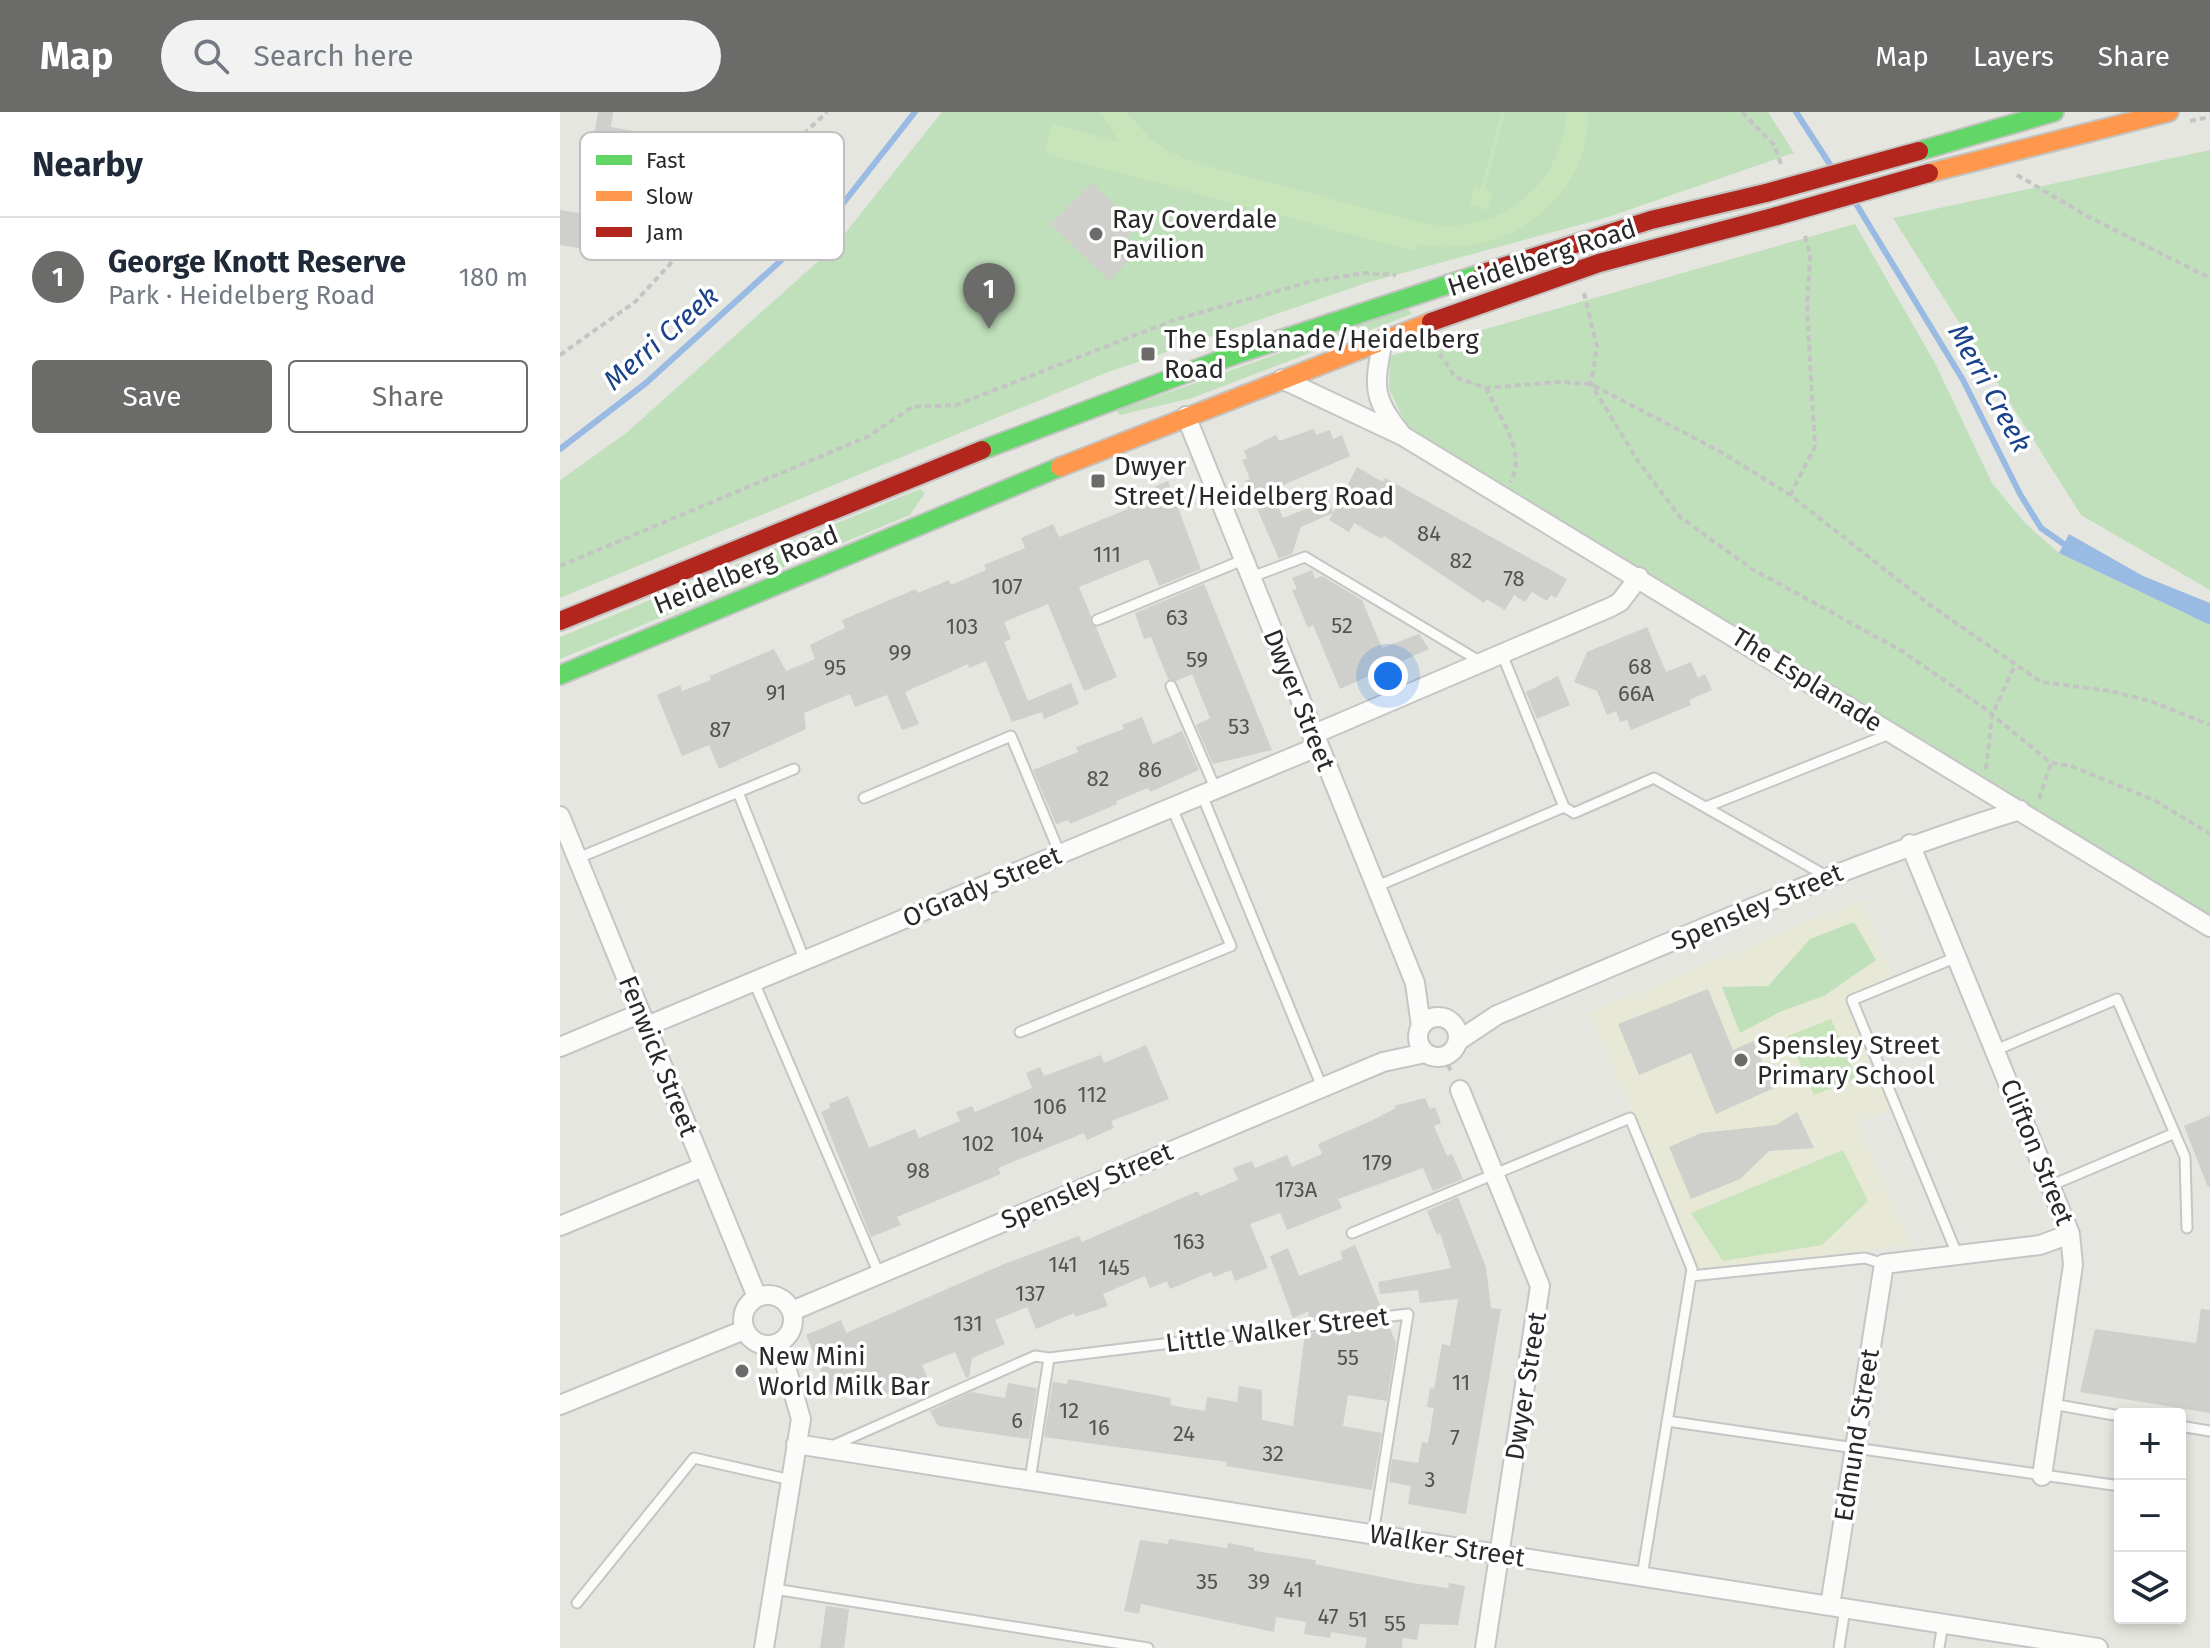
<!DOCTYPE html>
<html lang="en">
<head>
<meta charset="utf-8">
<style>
  body { margin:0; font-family:"Fira Sans",sans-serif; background:#f2f2f3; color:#1f2937 }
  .controls { position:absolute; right:24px; bottom:24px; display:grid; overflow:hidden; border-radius:8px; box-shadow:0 4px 12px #0003 }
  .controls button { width:72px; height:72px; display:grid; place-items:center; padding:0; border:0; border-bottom:2px solid #e0e1e3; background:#fff; color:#1f2937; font:40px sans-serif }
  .you { position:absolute; left:828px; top:564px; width:28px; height:28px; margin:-20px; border:6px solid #fff; border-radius:50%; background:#1a73e8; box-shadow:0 0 0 12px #1a73e833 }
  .badge { display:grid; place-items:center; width:52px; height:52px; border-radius:50%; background:#6b6b69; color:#fff; font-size:26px; font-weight:700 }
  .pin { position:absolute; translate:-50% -66px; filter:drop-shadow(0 2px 4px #0008) }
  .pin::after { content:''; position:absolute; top:42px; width:28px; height:24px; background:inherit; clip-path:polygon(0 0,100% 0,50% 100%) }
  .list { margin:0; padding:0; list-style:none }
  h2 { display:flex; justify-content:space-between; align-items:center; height:104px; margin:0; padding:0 32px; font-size:34px }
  h2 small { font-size:26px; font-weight:400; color:#747a83 }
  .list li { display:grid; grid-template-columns:52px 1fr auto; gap:24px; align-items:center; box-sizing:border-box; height:120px; padding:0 32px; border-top:2px solid #e0e1e3 }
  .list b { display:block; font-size:30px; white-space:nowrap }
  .list p { margin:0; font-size:26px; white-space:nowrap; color:#747a83 }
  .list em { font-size:26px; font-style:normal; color:#747a83 }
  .actions { display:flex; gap:16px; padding:24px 32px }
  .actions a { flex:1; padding:18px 0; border:2px solid #6b6b69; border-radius:8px; text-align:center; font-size:28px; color:#6b6b69 }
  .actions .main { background:#6b6b69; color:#fff }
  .icon { flex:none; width:44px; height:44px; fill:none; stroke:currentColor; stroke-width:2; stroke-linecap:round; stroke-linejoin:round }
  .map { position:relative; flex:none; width:1650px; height:1536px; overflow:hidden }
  header { display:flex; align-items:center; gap:48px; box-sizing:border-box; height:112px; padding:0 40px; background:#6b6b69; color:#fff }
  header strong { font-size:38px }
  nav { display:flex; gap:44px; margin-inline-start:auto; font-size:28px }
  .search { width:560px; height:72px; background:#f2f2f3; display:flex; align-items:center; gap:20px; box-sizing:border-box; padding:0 28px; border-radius:44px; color:#747a83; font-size:30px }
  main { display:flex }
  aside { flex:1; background:#fff }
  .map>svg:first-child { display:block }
</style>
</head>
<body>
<header>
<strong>Map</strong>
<div class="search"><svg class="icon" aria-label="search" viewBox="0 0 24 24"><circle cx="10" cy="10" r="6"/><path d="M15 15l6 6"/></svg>Search here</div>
<nav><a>Map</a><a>Layers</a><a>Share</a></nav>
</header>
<main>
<aside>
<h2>Nearby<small></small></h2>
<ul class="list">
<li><span class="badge">1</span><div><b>George Knott Reserve</b><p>Park · Heidelberg Road</p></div><em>180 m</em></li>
</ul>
<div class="actions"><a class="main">Save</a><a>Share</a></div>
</aside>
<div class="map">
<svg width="1650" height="1536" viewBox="0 0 1650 1536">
  <rect width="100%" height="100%" fill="#e6e6e0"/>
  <!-- education -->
  <path fill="#e8e8d6" d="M1301,788L1333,865L1285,885L1332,995L1297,1011L1351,1133L1140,1157L1030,901Z"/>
  <!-- green -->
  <path fill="#c0e0bb" d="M382,0H1208L1234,41L1045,106L806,171L543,262L0,486V368L65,322L274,135Z
    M1650,38V478L1521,403L1333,106Z
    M1295,112L1375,251L1432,371L1465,411L1499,441L1650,513V805L847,314L829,277L830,244Z
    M847,196L852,202L632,286L560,303L556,299Z
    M360,377L365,381L350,403L0,547V525Z
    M1294,810L1316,848L1264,884L1222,899L1180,921L1162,875L1208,874L1250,827Z"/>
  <!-- pitch -->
  <path fill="#c7e4ba" d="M540,0H565L597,33L629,49L862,111C936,125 1003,77 1006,0H1028C1029,91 941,150 856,132L854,139L484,41L492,12L559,30Z
    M941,0H945L925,77L933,80L928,98L909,93L914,75L921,76Z
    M1271,907L1297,966L1254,983L1228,924Z
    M1283,1038L1308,1089L1262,1133L1163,1149L1131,1101Z"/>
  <!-- water -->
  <path fill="#99bae2" d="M1509,422L1583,464L1650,491V513L1499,441Z"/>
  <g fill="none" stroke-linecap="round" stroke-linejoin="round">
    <!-- stream -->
    <path stroke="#99bae2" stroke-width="6" d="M1236,0L1271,54
      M1295,90L1403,268L1460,382L1481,416L1508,435
      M0,337L86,271L281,94L355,0"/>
  </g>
  <!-- building -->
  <path fill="#cfcfcb" d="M38,0H53L51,15L120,27L115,62L30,48Z
    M532,71L578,115L565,128L577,139L549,169L491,112Z
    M0,98L96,113L92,142L87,141L86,147L0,133Z
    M754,317L756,323L770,318L773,327L782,323L790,344L712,378L723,406L768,388L773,401L797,355L823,370L825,366L838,373L1007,467L996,486L991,483L987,489L972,480L965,490L954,483L945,498L926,487L924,491L824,424L822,427L794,411L789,420L769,408L773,401L741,415L732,442L719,447L685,369L690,367L682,348L687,346L684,339L716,323L719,329Z
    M608,369L641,457L599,474L588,447L519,475L531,504L530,510L536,515L557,565L524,579L488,492L444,510L451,527L444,530L468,589L511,571L519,592L484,607L482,600L452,610L426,549L409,556L408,552L345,580L359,612L342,618L327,583L295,595L290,582L244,601L246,617L159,657L149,633L122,644L97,583L120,573L122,579L151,568L150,564L214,537L226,559L255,547L250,533L285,516L282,508L356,477L358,481L389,468L391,473L426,458L424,453L465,436L461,426L493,412L499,425L568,397L564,387Z
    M752,458L755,467L762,464L802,488L822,536L859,522L869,537L780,577L753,513L748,516L732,478L737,477L732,466Z
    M644,472L712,638L653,652L636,613L650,606L632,562L616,569L608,567L591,525L584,527L575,501Z
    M1087,515L1106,560L1131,550L1138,566L1145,562L1152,578L1129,588L1131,593L1071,618L1067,608L1060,610L1056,599L1047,603L1037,579L1014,570L1027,540Z
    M998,564L1010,593L977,607L966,580Z
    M582,605L593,632L622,619L639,658L590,680L588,676L556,689L557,692L510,712L508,708L496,712L473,658L518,640L516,635L564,617L562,613Z
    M1148,877L1173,938L1193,929L1214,976L1156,1002L1131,941L1079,963L1058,912Z
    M586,933L609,987L551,1009L554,1016L527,1028L524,1021L438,1056L441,1062L337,1105L341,1113L311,1125L261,1000L270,996L269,992L288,984L309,1036L355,1017L359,1026L400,1009L396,1000L412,994L415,1000L472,976L466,961L480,955L484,964L541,943L544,951Z
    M865,986L870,997L875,995L881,1011L874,1014L887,1044L892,1042L903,1067L873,1079L863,1056L778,1087L782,1096L727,1118L720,1101L690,1112L708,1156L675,1169L671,1158L654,1165L651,1160L610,1177L607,1169L590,1176L585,1164L543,1182L548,1194L515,1205L514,1201L476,1217L467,1195L435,1208L445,1232L412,1246L409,1265L406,1266L395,1240L362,1253L367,1265L321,1284L317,1274L292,1284L289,1276L271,1283L246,1223L281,1208L286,1221L442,1153L519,1124L522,1130L638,1079L640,1084L678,1068L673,1056L692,1049L695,1056L727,1043L732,1055L762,1042L758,1032L813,1008L836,996L834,994Z
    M1237,1000L1254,1036L1209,1039L1180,1067L1131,1087L1109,1035L1141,1021L1216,1013Z
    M1650,1003V1075H1648L1624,1014Z
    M898,1085L926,1155L931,1196L941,1197L906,1402L848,1392L851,1374L829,1370L832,1347L858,1351L862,1330L868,1331L874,1296L867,1295L870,1276L874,1277L882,1232L890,1234L898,1187L860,1191L858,1178L820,1182L818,1170L891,1156L880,1121L877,1123L867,1099Z
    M795,1133L822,1198L748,1207L749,1199L733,1206L710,1144L728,1136L739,1164L783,1147L780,1140Z
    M1641,1197L1650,1198V1301L1520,1280L1535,1217L1636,1231Z
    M828,1212L836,1231L827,1289L788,1283L783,1314L822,1321L812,1378L666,1354L667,1350L484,1325L493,1270L507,1272L508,1267L611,1286L610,1293L645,1299L647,1285L677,1290L679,1274L702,1278V1308L733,1314L745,1222Z
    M448,1271L477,1276L469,1327L378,1314L370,1299L411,1280L445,1286Z
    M609,1427L667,1436L668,1431L694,1436V1439L756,1448L755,1452L852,1471L888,1476L889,1471L905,1474L898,1513L860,1512L857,1528L843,1526L842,1536H805L807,1526L771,1520L770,1526L744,1522L746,1510L716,1505L714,1520L581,1492L579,1502L564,1499L580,1428L608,1432Z
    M266,1494L289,1497L284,1536H260Z"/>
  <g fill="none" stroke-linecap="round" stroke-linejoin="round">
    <!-- lane casing -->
    <g stroke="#c5c5c5" stroke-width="13">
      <path id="lane" d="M689,466L745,445L921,550
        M537,508L683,448
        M942,542L1004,695
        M611,574L656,678
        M178,680L245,849
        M642,683L762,975
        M304,686L451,624L500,742
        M1146,695L1332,621
        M18,746L234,657
        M815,775L1004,695L1014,701L1094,666L1268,765
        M1397,845L1292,888L1397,1142
        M194,870L319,1162
        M460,920L671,834L612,696
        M1436,938L1557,887L1625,1045L1627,1116
        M1492,1073L1615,1021
        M792,1121L1070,1006L1132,1157L1082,1464
        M1131,1164L1305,1146L1324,1152
        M1492,1292L1560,1304
        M1107,1309L1560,1374
        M1620,1314L1650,1319
        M272,1334L475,1244L489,1246
        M470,1368L489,1246L848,1202L813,1422
        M214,1477L588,1536
        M17,1491L134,1346L231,1368
        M1279,1536L1285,1496
        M1379,1536L1383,1511"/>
    </g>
    <!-- street casing -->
    <g stroke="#c5c5c5" stroke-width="22">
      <path id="street" d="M823,227C814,275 811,284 842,323
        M722,267L843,324L1650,815
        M626,304L855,871L861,914
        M752,623L1051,495L1060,490L1079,465
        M0,704L197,1185
        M1350,732L1510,1122L1513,1153L1482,1364
        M858 925a20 20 0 1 1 40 0a20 20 0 1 1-40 0Z
        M87,914L757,635
        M898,929L937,903C1110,831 1281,753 1460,698
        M0,935L81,901
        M900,978L980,1174L925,1536
        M0,1114L143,1055
        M183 1208a25 25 0 1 1 50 0a25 25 0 1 1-50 0Z
        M232,1199L823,950L865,941
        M0,1293L184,1218
        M236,1332L1538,1536
        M1270,1494L1324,1152L1480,1133L1510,1122
        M204,1536L241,1307L219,1231"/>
    </g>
    <!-- fast casing -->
    <g stroke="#c3c3c1" stroke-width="22">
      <path id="fast" d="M1359,39L1494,0
        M422,338L674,243L923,161
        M0,563L500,355"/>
    </g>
    <!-- slow casing -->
    <g stroke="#c3c3c1" stroke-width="22">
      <path id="slow" d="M1369,61L1609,0
        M500,355L871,210"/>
    </g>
    <!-- jam casing -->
    <g stroke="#c3c3c1" stroke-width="22">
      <path id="jam" d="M923,161L1091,108L1206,81
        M871,210L1039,151L1217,104
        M0,509L422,338"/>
    </g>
    <!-- path -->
    <path stroke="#c4c4c4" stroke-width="4" stroke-dasharray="6 4" stroke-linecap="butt" d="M1182,0L1214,33L1222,55
      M1630,9L1650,5
      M1457,63L1527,104L1650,166
      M1024,181L1037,234L1031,272L1078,349L1120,405L1192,457L1342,539L1424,596L1491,651L1511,654L1594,688L1650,722
      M874,233L895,265L926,276L997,270L1031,272L1161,340L1230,383L1370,493L1481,570L1551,579L1593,590L1650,613
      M0,243L75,190L136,124L267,0
      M926,276C939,305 968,341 950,370
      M1230,383L1255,335L1247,197L1250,143L1244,120
      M0,454L309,324L352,295L396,293L614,208L749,170L804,161L836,163
      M1426,657L1432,603L1455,553
      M1479,687L1491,651
      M884,944L892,962"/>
    <!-- lane -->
    <use href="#lane" stroke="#fbfbfa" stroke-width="9"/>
    <!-- street -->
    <use href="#street" stroke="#fbfbfa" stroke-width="18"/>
    <!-- fast -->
    <use href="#fast" stroke="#63d668" stroke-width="18"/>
    <!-- slow -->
    <use href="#slow" stroke="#ff974d" stroke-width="18"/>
    <!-- jam -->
    <use href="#jam" stroke="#b3261e" stroke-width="18"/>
    <!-- jam-bridge casing -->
    <g stroke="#c3c3c1" stroke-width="22" stroke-linecap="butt">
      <path id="jam-bridge" d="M1206,81L1359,39
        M1217,104L1369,61"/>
    </g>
    <!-- jam-bridge -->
    <use href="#jam-bridge" stroke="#b3261e" stroke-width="18"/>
  </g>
  <!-- markers -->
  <g fill="#6b6b69" stroke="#fff" stroke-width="3">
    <circle cx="536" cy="122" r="8"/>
    <rect x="580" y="234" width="16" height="16" rx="4"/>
    <rect x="530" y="361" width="16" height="16" rx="4"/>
    <circle cx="1181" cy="948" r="8"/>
    <circle cx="182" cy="1259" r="8"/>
  </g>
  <g text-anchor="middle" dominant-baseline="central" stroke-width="7" stroke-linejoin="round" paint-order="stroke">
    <!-- number labels -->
    <g font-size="22" fill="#535352">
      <text x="869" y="421">84</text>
      <text x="547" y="442">111</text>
      <text x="901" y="448">82</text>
      <text x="954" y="466">78</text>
      <text x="447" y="474">107</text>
      <text x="617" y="505">63</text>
      <text x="782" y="513">52</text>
      <text x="402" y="514">103</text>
      <text x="340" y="540">99</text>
      <text x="637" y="547">59</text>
      <text x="1080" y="554">68</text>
      <text x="275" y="555">95</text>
      <text x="216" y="580">91</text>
      <text x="1076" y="581">66A</text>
      <text x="679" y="614">53</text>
      <text x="160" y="617">87</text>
      <text x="590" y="657">86</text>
      <text x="538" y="666">82</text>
      <text x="532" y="982">112</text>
      <text x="490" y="994">106</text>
      <text x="467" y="1022">104</text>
      <text x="418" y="1031">102</text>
      <text x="817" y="1050">179</text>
      <text x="358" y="1058">98</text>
      <text x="736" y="1077">173A</text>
      <text x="629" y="1129">163</text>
      <text x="503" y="1152">141</text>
      <text x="554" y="1155">145</text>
      <text x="470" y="1181">137</text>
      <text x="408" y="1211">131</text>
      <text x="788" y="1245">55</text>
      <text x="901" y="1270">11</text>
      <text x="509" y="1298">12</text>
      <text x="457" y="1308">6</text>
      <text x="539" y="1315">16</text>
      <text x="624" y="1321">24</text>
      <text x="895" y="1325">7</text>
      <text x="713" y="1341">32</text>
      <text x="870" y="1367">3</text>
      <text x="647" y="1469">35</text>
      <text x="699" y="1469">39</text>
      <text x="733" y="1477">41</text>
      <text x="768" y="1504">47</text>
      <text x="798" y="1507">51</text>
      <text x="835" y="1511">55</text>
    </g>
    <!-- poi labels -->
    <g font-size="26" fill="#292929" stroke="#fff" text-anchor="start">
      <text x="552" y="107">Ray Coverdale<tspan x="552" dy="30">Pavilion</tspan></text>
      <text x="604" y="227">The Esplanade/Heidelberg<tspan x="604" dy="30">Road</tspan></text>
      <text x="554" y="354">Dwyer<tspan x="554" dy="30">Street/Heidelberg Road</tspan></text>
      <text x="1197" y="933">Spensley Street<tspan x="1197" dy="30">Primary School</tspan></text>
      <text x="198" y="1244">New Mini<tspan x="198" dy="30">World Milk Bar</tspan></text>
    </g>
    <!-- street labels -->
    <g font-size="26" fill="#292929" stroke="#fff">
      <text transform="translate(982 146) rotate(-18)">Heidelberg Road</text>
      <text transform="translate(186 458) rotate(-22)">Heidelberg Road</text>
      <text transform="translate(1247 568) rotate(32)">The Esplanade</text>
      <text transform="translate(739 588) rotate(68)">Dwyer Street</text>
      <text transform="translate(422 775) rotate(-23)">O'Grady Street</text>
      <text transform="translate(1197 795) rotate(-23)">Spensley Street</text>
      <text transform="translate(98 944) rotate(68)">Fenwick Street</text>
      <text transform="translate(1477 1040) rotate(68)">Clifton Street</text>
      <text transform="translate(527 1074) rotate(-23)">Spensley Street</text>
      <text transform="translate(717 1218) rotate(-7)">Little Walker Street</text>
      <text transform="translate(966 1274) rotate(-81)">Dwyer Street</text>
      <text transform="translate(1297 1323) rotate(-81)">Edmund Street</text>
      <text transform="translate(887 1434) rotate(9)">Walker Street</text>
    </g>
    <!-- water labels -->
    <g font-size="28" font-style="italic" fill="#1a438c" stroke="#fff">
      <text transform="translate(101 226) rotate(-41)">Merri Creek</text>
      <text transform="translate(1430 276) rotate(61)">Merri Creek</text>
    </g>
  </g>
  <!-- legend -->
  <rect x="20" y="20" width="264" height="128" rx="12" fill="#fff" stroke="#bfbfbf" stroke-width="2"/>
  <rect x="36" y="43" width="36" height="10" fill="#63d668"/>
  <rect x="36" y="79" width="36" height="10" fill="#ff974d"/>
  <rect x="36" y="115" width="36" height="10" fill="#b3261e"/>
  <g font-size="22" fill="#292929">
    <text x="86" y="56">Fast</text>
    <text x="86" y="92">Slow</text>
    <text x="86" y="128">Jam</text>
  </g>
</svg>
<div class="controls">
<button>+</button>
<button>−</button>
<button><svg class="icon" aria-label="layers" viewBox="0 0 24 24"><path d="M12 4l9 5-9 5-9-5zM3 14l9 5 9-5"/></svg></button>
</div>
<div class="you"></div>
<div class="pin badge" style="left:429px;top:217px">1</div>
</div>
</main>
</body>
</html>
